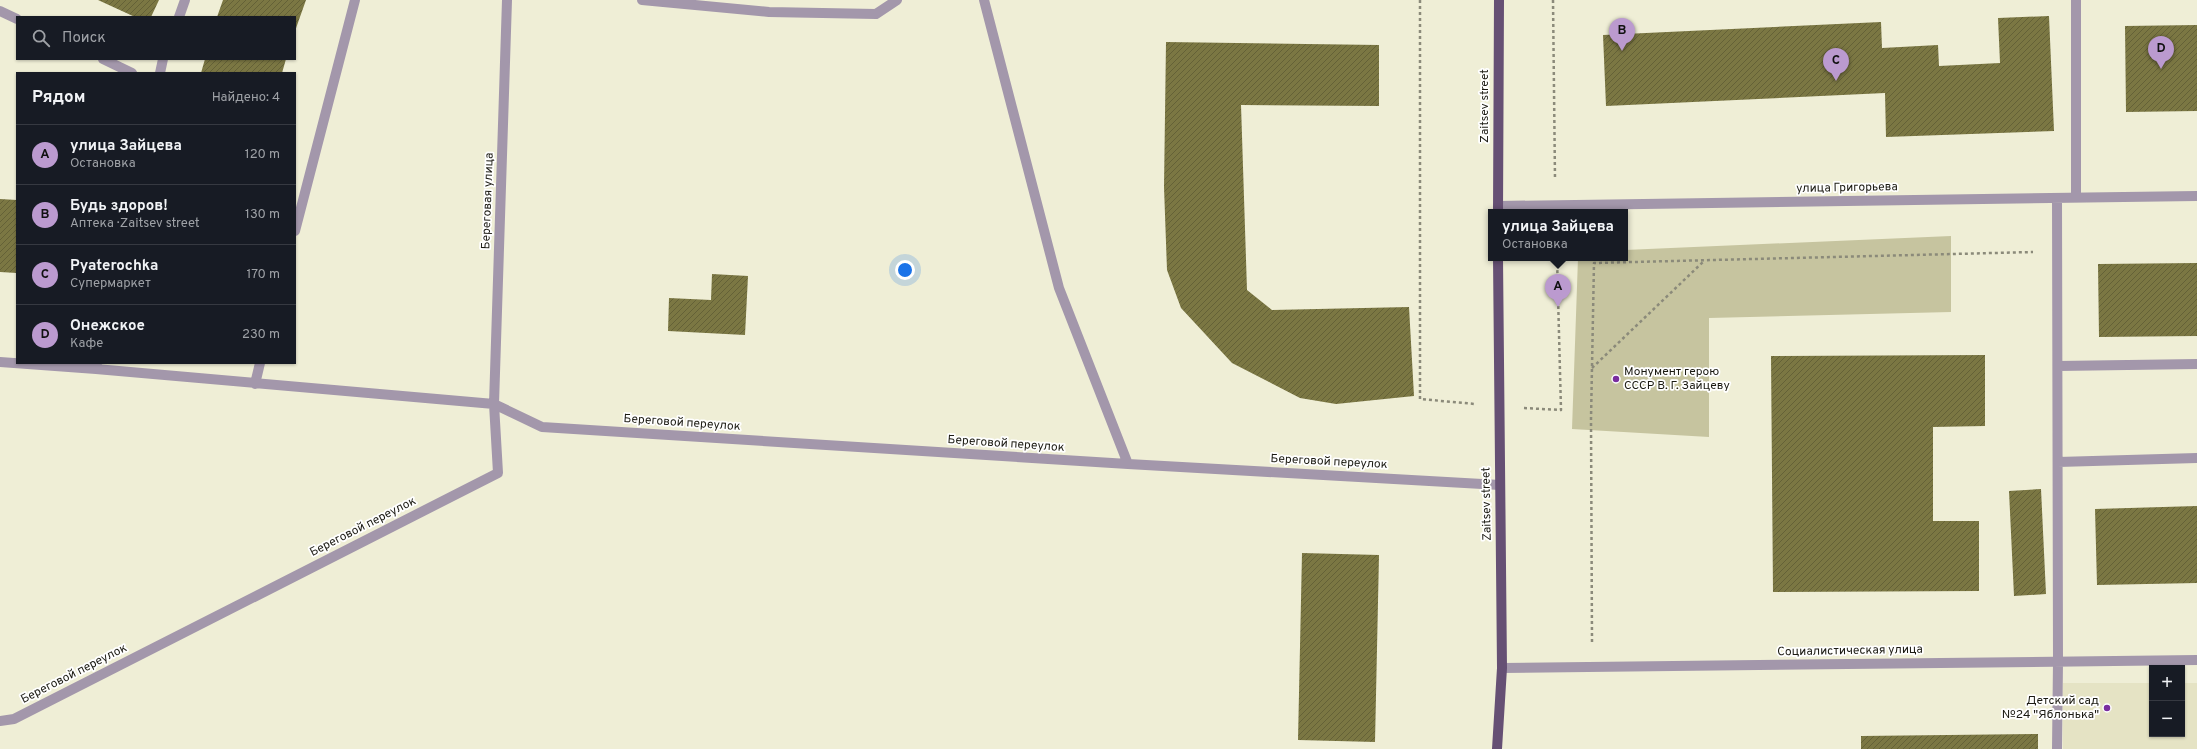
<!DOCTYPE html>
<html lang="ru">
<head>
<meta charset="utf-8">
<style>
  body { margin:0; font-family:Overpass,sans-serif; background:#242831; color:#f1f3f6 }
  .controls { position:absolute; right:12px; bottom:12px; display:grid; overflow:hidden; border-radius:0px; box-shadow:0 1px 3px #0004 }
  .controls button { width:36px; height:36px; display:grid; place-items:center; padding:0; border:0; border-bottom:1px solid #363941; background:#171b24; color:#f1f3f6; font:20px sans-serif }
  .you { position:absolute; left:905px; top:270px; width:14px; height:14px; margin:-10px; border:3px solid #fff; border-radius:50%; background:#1a73e8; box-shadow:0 0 0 6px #1a73e833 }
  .badge { display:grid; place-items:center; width:26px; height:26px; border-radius:50%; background:#bb9acf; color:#111; font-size:13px; font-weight:700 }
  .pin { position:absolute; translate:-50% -33px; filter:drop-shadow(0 1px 2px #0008) }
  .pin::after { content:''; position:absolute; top:21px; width:14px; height:12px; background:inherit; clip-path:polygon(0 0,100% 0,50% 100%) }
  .popup { position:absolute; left:1488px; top:209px; width:140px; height:52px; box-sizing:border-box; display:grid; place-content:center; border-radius:0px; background:#171b24; filter:drop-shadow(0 1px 3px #0005); font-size:13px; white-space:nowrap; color:#9ea1a6 }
  .popup b { font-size:15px; color:#f1f3f6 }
  .popup::after { content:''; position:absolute; left:50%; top:100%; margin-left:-8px; border:8px solid transparent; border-top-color:#171b24 }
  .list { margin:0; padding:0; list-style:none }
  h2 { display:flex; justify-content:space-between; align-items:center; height:52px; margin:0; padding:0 16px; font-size:17px }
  h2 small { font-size:13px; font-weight:400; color:#9ea1a6 }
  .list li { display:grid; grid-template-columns:26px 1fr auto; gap:12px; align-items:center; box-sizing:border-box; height:60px; padding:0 16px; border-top:1px solid #363941 }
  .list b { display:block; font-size:15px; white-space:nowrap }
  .list p { margin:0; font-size:13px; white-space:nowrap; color:#9ea1a6 }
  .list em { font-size:13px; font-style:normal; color:#9ea1a6 }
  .icon { flex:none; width:22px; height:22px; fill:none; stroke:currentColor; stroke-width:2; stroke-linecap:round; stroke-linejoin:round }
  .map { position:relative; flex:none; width:2197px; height:749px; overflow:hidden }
  .search { position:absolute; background:#171b24; box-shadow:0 1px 3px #0004; left:16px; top:16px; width:280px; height:44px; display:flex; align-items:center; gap:10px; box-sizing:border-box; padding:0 14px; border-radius:0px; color:#9ea1a6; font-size:15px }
  .panel { position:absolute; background:#171b24; box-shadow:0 1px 3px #0004; left:16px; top:72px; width:280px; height:292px; border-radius:0px }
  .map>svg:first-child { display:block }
</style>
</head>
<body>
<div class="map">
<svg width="2197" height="749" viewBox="0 0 2197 749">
  <defs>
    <pattern id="building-hatch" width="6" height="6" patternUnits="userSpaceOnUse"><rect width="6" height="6" fill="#7b7743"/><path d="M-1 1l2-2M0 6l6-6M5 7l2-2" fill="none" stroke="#646137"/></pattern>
  </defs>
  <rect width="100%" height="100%" fill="#efeed6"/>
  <!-- built -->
  <path fill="#e5e3c4" d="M2063,683H2152V734H2182V683H2197V749H2063Z"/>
  <!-- park -->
  <path fill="#c6c49f" d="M1951,236V312L1709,318V437L1572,429L1578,258H1625V250Z"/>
  <!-- building -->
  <path fill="url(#building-hatch)" d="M98,0H159L151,17H135Z
    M223,0H306L295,31V17H217Z
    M2049,16L2054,131L1886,137L1885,93L1606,106L1603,35L1881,22L1882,48L1938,45L1939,66L2000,63L1998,18Z
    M2197,25V111L2126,112L2125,26Z
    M1166,42L1379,45V106L1241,105L1247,290L1272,310L1409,307L1414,396L1336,404L1300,398L1232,363L1181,308L1167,270L1164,187Z
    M205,59H286L282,73H201Z
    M0,199L17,200V273L0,272Z
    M2197,263V336L2099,337L2098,264Z
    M712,274L748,276L745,335L668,331L669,298L711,300Z
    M1985,355V426L1933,427V521H1979V591L1773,592L1771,356Z
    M2041,489L2046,594L2014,596L2009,491Z
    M2197,506V583L2097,585L2095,509Z
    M1302,553L1379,555L1375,742L1298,740Z
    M2038,734V749H1861V736Z"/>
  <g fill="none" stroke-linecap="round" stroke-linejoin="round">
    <!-- path -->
    <path stroke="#8b8a7a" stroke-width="2.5" stroke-dasharray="3 3" stroke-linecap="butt" d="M1420,0V399L1475,404
      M1553,0L1555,179
      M1592,368L1704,261
      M1524,408L1561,410L1557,258
      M1592,642L1591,419L1594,263L2033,252"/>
    <!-- minor -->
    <path stroke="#a397ab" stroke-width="10" d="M642,0L769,12L876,14L897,0
      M984,0L1059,288L1128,464
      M2076,0V197
      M0,11L17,19
      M179,17L185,0
      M103,59L132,73
      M160,73L163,59
      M1498,206L2197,196
      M295,231L355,0
      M0,362L96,369
      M97,363L96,369L494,404L507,0
      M2058,366L2197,364
      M255,384L260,363
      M2058,462L2197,458
      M1502,668L2197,660
      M0,721L14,719L498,473L494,404L542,427L1128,464L1500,485
      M2057,749L2058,662L2057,198"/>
    <!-- major -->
    <path stroke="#665074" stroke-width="10" d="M1498,212L1499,0
      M1497,749L1502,668L1498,258"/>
  </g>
  <!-- markers -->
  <g fill="#792d9f" stroke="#fff" stroke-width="1.5">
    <circle cx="1616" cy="379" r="4"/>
    <circle cx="2107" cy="708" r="4"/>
  </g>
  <g text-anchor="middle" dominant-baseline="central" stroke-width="3.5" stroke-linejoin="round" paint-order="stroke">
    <!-- street labels -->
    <g font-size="12" fill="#1b1a12" stroke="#fff">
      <text transform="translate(1485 106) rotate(-90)">Zaitsev street</text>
      <text transform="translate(1847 188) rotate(-1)">улица Григорьева</text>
      <text transform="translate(488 201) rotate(-88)">Береговая улица</text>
      <text transform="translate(682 423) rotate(4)">Береговой переулок</text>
      <text transform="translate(1006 444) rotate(4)">Береговой переулок</text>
      <text transform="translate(1329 462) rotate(3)">Береговой переулок</text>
      <text transform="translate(1487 504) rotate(-91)">Zaitsev street</text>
      <text transform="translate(363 527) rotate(-27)">Береговой переулок</text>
      <text transform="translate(1850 651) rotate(-1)">Социалистическая улица</text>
      <text transform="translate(74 674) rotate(-27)">Береговой переулок</text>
    </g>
    <!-- poi labels -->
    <g font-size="12" fill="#1b1a12" stroke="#fff" text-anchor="start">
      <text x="1624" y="372">Монумент герою<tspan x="1624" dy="14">СССР В. Г. Зайцеву</tspan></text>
      <text x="2099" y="701" text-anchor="end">Детский сад<tspan x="2099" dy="14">№24 "Яблонька"</tspan></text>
    </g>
  </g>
</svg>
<div class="controls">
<button>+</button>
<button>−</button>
</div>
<div class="you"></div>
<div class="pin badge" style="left:1558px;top:307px">A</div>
<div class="popup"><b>улица Зайцева</b>Остановка</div>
<div class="pin badge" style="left:1622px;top:51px">B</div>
<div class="pin badge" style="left:1836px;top:81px">C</div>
<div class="pin badge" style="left:2161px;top:69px">D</div>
<div class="search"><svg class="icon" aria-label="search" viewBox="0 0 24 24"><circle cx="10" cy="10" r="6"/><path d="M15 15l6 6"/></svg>Поиск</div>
<section class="panel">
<h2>Рядом<small>Найдено: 4</small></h2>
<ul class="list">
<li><span class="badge">A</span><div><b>улица Зайцева</b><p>Остановка</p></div><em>120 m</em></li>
<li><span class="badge">B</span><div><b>Будь здоров!</b><p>Аптека · Zaitsev street</p></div><em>130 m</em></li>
<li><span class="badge">C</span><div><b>Pyaterochka</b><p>Супермаркет</p></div><em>170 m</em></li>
<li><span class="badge">D</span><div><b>Онежское</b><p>Кафе</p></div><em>230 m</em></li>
</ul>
</section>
</div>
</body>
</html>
